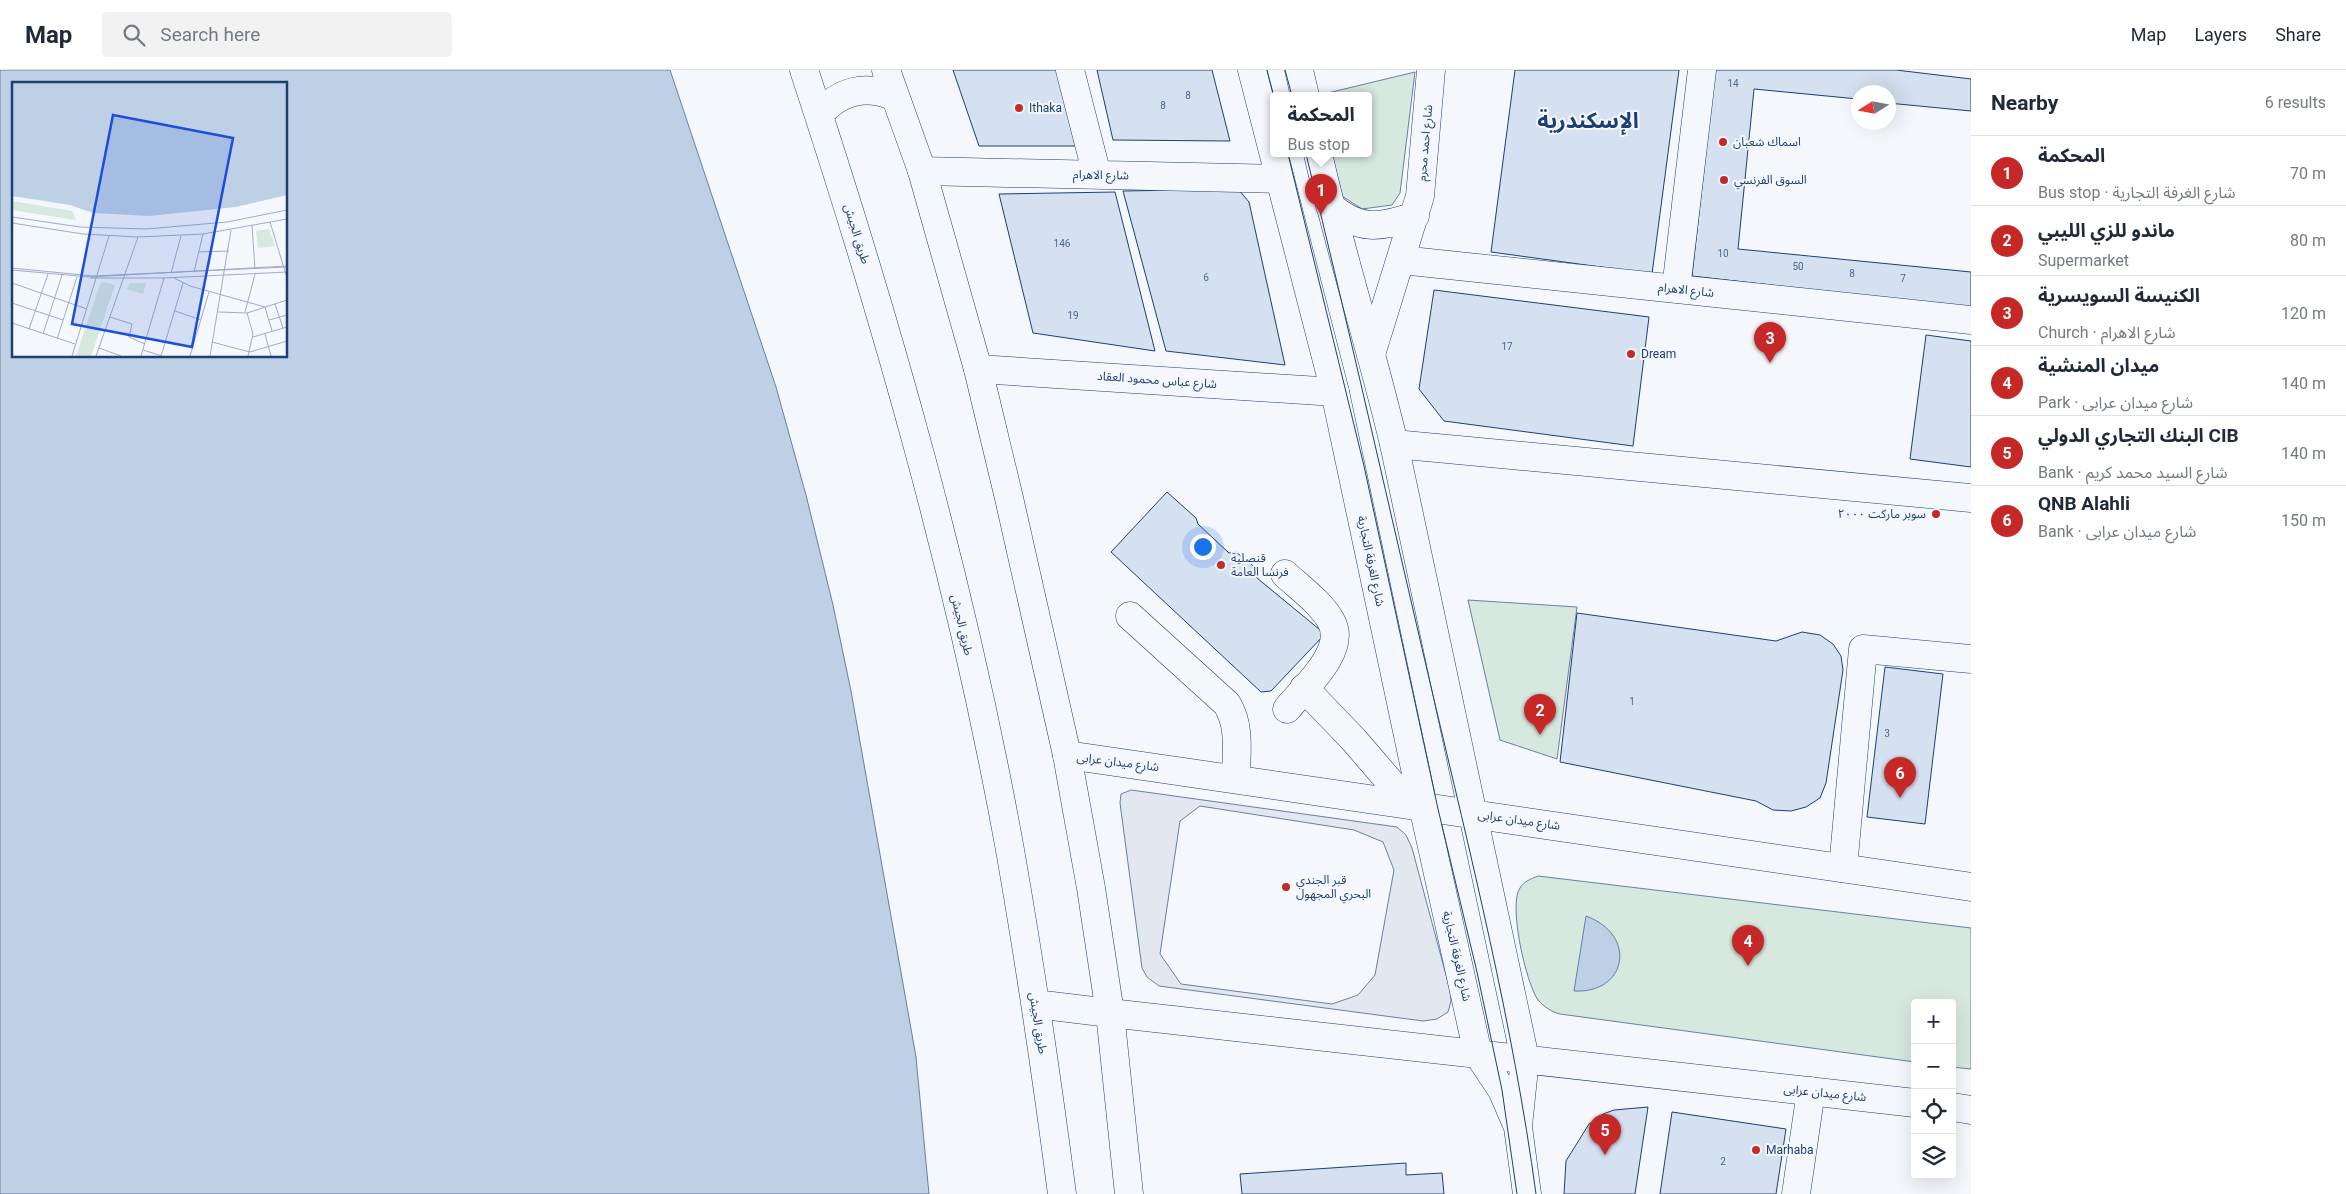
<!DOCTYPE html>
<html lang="en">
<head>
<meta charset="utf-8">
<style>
  body { margin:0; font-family:Roboto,"Noto Sans Arabic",sans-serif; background:#f2f2f3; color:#1f2937 }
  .controls { position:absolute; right:15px; bottom:15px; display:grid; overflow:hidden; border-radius:5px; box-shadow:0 5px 20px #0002 }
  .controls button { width:45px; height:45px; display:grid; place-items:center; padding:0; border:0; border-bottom:1px solid #e0e1e3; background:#fff; color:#1f2937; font:25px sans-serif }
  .compass { position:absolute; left:1851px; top:15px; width:45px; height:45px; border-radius:50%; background:#fff; box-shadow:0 5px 20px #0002; rotate:259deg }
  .you { position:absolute; left:1202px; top:476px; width:18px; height:18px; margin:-12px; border:4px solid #fff; border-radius:50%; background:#1a73e8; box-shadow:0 0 0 8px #1a73e833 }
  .badge { display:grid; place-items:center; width:32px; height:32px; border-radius:50%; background:#c62828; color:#fff; font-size:16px; font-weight:700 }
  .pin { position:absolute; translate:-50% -41px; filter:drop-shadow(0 1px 2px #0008) }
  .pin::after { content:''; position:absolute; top:26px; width:18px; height:15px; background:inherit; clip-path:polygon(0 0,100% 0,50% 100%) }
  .popup { position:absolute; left:1270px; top:22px; width:102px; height:65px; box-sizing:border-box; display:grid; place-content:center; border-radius:5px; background:#fff; filter:drop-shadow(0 1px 4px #0005); font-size:16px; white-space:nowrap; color:#747a83 }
  .popup b { font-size:19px; color:#1f2937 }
  .popup::after { content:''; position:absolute; left:50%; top:100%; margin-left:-10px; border:10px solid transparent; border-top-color:#fff }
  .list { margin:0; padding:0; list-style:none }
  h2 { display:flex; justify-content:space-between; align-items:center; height:65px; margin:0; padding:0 20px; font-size:21px }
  h2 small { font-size:16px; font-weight:400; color:#747a83 }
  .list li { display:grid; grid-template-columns:32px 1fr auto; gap:15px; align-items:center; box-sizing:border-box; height:70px; padding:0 20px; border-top:1px solid #e0e1e3 }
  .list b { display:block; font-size:19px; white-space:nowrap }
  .list p { margin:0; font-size:16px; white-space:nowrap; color:#747a83 }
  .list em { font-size:16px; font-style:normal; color:#747a83 }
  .icon { flex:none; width:28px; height:28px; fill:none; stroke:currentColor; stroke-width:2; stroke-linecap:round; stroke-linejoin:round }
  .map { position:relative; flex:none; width:1971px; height:1124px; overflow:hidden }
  header { display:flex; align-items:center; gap:30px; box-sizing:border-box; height:70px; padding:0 25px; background:#fff; border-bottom:1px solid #e0e1e3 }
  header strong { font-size:24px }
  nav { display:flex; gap:28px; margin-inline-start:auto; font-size:18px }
  .search { width:350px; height:45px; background:#f2f2f3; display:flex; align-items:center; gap:12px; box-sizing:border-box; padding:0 18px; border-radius:5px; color:#747a83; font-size:19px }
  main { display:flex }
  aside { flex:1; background:#fff }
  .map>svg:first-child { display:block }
</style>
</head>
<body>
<header>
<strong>Map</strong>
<div class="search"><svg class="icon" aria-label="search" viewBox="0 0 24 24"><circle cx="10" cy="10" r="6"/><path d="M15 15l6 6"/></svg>Search here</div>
<nav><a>Map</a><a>Layers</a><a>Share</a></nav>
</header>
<main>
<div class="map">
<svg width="1971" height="1124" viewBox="0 0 1971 1124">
  <rect width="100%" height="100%" fill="#f4f7fb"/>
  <!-- green -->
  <path fill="#d7e8df" stroke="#687fa3" d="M1415,2L1400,123L1392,135L1362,139L1342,126L1330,84H1368V26H1315Z
    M1468,530L1577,537L1557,689L1500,670Z
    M1538,806L1971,858V999L1952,997V933H1915V992L1560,944C1552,942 1544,937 1538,930C1526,913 1508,835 1520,818C1524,811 1531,809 1538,806Z"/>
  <!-- parking -->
  <path fill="#e3e8f0" stroke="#687fa3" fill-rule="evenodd" d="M1131,720L1397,757L1406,765L1412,778L1450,920L1451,931L1448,942L1437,949L1423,951L1159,916L1147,907L1142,898L1120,733L1121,724ZM1200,736L1354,760L1383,772L1394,800L1375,905L1358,925L1332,934L1181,914L1160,884L1180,751Z"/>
  <!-- water -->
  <path fill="#bed0e5" stroke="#687fa3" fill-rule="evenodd" d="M0,0H670L776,317L806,425L833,535L851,621L916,987L929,1124H0ZM14,14H286V286H14Z
    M1586,846C1638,865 1627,924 1574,921Z"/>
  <!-- building -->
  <path fill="#d5e0f0" stroke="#1d3f73" d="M953,0H1062L1081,76H979Z
    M1097,0H1212L1230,71L1113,70Z
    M1515,0H1679L1652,204L1491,182Z
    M1715,0H1896L1971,9V41L1888,33V22H1858V29L1754,19L1738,179L1971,202V238L1692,206Z
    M1238,119L1249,132L1285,295L1166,281L1123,121Z
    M1115,122L1155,281L1033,263L999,124Z
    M1434,220L1649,247L1633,376L1444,351L1419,319Z
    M1926,265L1971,271V397L1910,389Z
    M1167,422L1196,448L1198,454L1229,483L1236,482L1257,499V508L1325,564L1271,621L1261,622L1111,482Z
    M1577,543L1776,571L1802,562L1820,565L1833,574L1841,586L1843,600L1826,713L1820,728L1806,737L1791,741L1773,740L1756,731L1560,692Z
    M1885,597L1943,604L1925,754L1867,747Z
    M1648,1037L1635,1124H1564L1566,1091L1589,1054L1603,1044L1614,1040Z
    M1672,1042L1786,1059L1776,1124H1660Z
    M1406,1093V1105L1442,1103L1444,1124H1242L1240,1104Z"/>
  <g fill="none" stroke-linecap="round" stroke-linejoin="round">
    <!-- minor casing -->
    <g stroke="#1d3f73" stroke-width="29">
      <path id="minor" d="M1070,0L1097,105
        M922,101L1280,109
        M1330,136C1359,161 1380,158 1415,146
        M1401,190L1971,250
        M1676,219L1702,0
        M1372,281L1420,126L1431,0
        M978,299L1335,322
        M1394,374L1971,428
        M1285,504C1300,518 1321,533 1331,551C1348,580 1304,618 1287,639
        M1130,546L1227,634C1241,657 1236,683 1236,709
        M1304,618L1354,670L1409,734
        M1843,798L1863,579L1971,589
        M1796,1124L1811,1021"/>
    </g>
    <!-- major casing -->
    <g stroke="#1d3f73" stroke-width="29">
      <path id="major" d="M1252,0L1335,322L1423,736L1478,984L1502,1020L1518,1057L1527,1124
        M1299,0L1305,26
        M1318,84C1340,181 1371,277 1394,374L1525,989L1518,1056
        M1067,685L1971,817
        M1110,943L1915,1033
        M1952,1037L1971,1040"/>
    </g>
    <!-- highway casing -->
    <g stroke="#1d3f73" stroke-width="29">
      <path id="highway" d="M804,0C888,255 962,515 1010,780C1030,894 1047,1009 1062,1124
        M886,0L922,101L978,299L1009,428L1067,685L1091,818L1110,943L1129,1124
        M819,45C840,20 866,14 895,27
        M1035,934L1110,943"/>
    </g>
    <!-- minor -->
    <use href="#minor" stroke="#f4f7fb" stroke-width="28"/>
    <!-- major -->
    <use href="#major" stroke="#f4f7fb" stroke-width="28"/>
    <!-- highway -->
    <use href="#highway" stroke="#f4f7fb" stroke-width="28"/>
    <!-- tram -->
    <path stroke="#1d3f73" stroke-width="1" d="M1267,0L1274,27
      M1285,0L1292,26
      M1288,84L1364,396L1438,739L1477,902L1502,1020L1517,1124
      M1306,84C1350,262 1390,442 1432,621C1471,787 1513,954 1536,1124"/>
  </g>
  <!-- markers -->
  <g fill="#c62828" stroke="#f4f7fb" stroke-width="2">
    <circle cx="1019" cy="38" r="5"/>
    <circle cx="1723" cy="72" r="5"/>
    <circle cx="1724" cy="110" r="5"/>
    <circle cx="1631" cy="284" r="5"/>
    <circle cx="1936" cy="444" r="5"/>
    <circle cx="1221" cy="495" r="5"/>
    <circle cx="1286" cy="817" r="5"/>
    <circle cx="1756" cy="1080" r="5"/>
  </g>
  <g text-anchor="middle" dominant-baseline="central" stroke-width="4" stroke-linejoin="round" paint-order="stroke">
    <!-- number labels -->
    <g font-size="10" fill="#4b6792">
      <text x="1733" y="13">14</text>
      <text x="1188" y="25">8</text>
      <text x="1163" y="35">8</text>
      <text x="1062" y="173">146</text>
      <text x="1723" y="183">10</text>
      <text x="1798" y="196">50</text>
      <text x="1852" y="203">8</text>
      <text x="1206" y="207">6</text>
      <text x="1903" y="208">7</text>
      <text x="1073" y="245">19</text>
      <text x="1507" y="276">17</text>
      <text x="1632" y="631">1</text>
      <text x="1887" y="663">3</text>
      <text x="1723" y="1091">2</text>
    </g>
    <!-- poi labels -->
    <g font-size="12" fill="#1d3f73" stroke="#f4f7fb" text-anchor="start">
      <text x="1029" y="38">Ithaka</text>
      <text x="1733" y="72">اسماك شعبان</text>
      <text x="1734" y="110">السوق الفرنسي</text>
      <text x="1641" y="284">Dream</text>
      <text x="1926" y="444" text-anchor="end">سوبر ماركت ٢٠٠٠</text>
      <text x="1231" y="488">قنصلية<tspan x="1231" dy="14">فرنسا العامة</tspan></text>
      <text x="1296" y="810">قبر الجندي<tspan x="1296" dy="14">البحري المجهول</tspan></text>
      <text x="1766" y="1080">Marhaba</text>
    </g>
    <!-- street labels -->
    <g font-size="12" fill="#1d3f73" stroke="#f4f7fb">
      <text transform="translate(1425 73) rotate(-85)">شارع احمد محرم</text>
      <text transform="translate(1101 105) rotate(1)">شارع الاهرام</text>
      <text transform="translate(857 164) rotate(73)">طريق الجيش</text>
      <text transform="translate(1686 220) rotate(6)">شارع الاهرام</text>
      <text transform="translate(1157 310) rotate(4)">شارع عباس محمود العقاد</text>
      <text transform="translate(1371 491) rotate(78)">شارع الغرفة التجارية</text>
      <text transform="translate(962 555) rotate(77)">طريق الجيش</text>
      <text transform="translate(1118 692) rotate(7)">شارع ميدان عرابى</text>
      <text transform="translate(1519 750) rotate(8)">شارع ميدان عرابى</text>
      <text transform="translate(1457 886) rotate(77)">شارع الغرفة التجارية</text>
      <text transform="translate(1038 953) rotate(81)">طريق الجيش</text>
      <text transform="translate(1825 1023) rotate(6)">شارع ميدان عرابى</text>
    </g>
    <!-- town labels -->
    <g font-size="22" font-weight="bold" fill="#1d3f73" stroke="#f4f7fb">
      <text x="1588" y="50">الإسكندرية</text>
    </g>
  </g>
  <!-- overview -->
  <g transform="translate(12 12)">
    <rect width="275" height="275" fill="#f4f7fb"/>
    <path d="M0,119L60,129L64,138L0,128ZM257,147L263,164L246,166L244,149ZM92,200L103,203L79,274H64L88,202ZM118,201H134L131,212L115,207Z" fill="#d7e8df"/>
    <path d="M0,1H275V113L224,125L137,134L81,131L58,123L0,114Z" fill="#bed0e5"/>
    <path fill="none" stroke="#9eadc5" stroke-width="1" d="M0,135L68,145L134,147L215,140L275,128M258,140L275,196M0,141L71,152L126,155L191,152L275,137M240,144L243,187M187,170L217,169M0,186L81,194L275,185M0,188L77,195L275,184M182,190L191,152M159,191L169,154M78,196H152L275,190M162,196L178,204L253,225L260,249M0,201L75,227M0,221L51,238M263,222L271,246M163,229L189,238M206,230L235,231L275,218M233,230L243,192M235,231L241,252L236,274M98,235L120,242L117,255L133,262M257,238L275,233M0,241L63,262M17,247L36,192M31,252L50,193M253,252L259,274M241,255L275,245M45,257L65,195M200,260L238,270L275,259M87,266L109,274M131,268L150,274M60,274L97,154M84,274L126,155M129,274L152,196M149,274L171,201M178,274L197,210M198,274L219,148"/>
    <path fill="#1d4ed8" fill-opacity="0.15" stroke="#1d4ed8" stroke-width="2.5" d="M101,33L221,56L180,265L60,242Z"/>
    <rect width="275" height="275" fill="none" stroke="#1d3f73" stroke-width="2.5"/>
  </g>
</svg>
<div class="controls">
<button>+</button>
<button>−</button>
<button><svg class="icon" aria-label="locate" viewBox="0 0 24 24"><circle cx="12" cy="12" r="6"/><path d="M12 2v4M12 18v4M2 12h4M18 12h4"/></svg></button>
<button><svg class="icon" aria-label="layers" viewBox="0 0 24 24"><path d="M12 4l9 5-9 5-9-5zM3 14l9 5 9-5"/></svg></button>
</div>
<svg class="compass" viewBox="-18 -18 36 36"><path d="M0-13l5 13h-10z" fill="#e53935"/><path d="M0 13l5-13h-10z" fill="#747a83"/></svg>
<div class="you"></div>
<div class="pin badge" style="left:1321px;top:145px">1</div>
<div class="popup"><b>المحكمة</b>Bus stop</div>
<div class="pin badge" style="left:1540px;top:665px">2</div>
<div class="pin badge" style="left:1770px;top:293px">3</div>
<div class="pin badge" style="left:1748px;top:896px">4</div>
<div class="pin badge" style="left:1605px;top:1085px">5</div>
<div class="pin badge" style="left:1900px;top:728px">6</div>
</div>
<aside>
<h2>Nearby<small>6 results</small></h2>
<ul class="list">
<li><span class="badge">1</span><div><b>المحكمة</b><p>Bus stop · شارع الغرفة التجارية</p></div><em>70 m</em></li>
<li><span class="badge">2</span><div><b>ماندو للزي الليبي</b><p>Supermarket</p></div><em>80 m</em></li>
<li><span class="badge">3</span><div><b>الكنيسة السويسرية</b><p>Church · شارع الاهرام</p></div><em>120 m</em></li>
<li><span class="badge">4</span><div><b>ميدان المنشية</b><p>Park · شارع ميدان عرابى</p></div><em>140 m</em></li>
<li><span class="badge">5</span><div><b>البنك التجاري الدولي CIB</b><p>Bank · شارع السيد محمد كريم</p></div><em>140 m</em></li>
<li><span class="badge">6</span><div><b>QNB Alahli</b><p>Bank · شارع ميدان عرابى</p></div><em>150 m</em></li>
</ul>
</aside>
</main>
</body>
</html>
